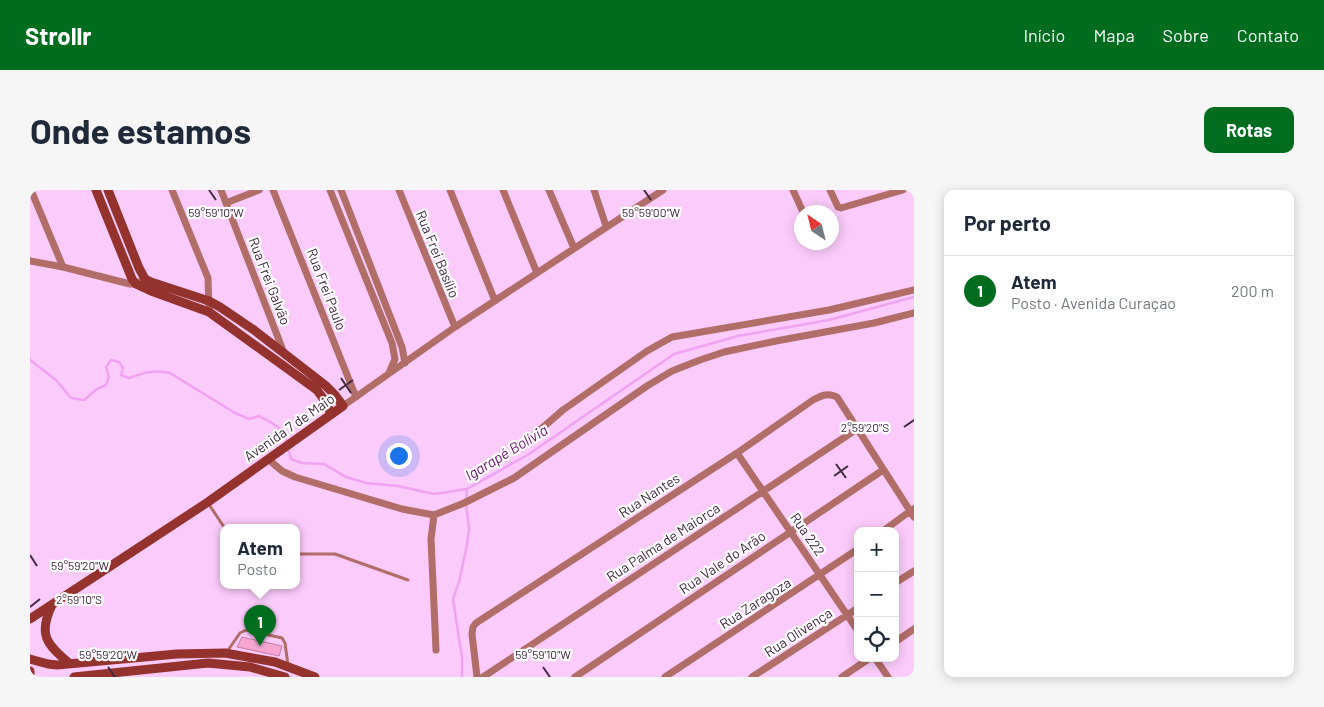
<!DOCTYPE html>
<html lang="pt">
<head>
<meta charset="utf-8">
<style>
  body { margin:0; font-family:Barlow,sans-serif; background:#f6f6f7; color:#1f2937 }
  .controls { position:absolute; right:15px; bottom:15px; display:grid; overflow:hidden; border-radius:10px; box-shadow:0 2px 12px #0003 }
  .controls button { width:45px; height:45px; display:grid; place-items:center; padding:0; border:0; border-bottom:1px solid #e0e1e3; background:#fff; color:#1f2937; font:25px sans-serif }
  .compass { position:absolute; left:764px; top:15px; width:45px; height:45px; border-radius:50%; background:#fff; box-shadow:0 2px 12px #0003; rotate:325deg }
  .you { position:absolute; left:368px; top:265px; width:18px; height:18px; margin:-12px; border:4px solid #fff; border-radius:50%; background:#1a73e8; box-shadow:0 0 0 8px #1a73e833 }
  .badge { display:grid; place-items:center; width:32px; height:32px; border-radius:50%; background:#006d1e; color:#fff; font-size:16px; font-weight:700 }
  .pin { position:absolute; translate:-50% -41px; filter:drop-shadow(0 1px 2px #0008) }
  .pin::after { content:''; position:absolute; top:26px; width:18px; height:15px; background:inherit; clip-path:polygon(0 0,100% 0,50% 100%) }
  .popup { position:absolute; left:190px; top:334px; width:80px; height:65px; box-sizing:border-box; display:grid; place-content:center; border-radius:10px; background:#fff; filter:drop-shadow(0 1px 4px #0005); font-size:16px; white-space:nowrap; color:#747a83 }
  .popup b { font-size:19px; color:#1f2937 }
  .popup::after { content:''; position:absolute; left:50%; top:100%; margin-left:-10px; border:10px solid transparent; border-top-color:#fff }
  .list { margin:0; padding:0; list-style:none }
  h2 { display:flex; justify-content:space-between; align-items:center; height:65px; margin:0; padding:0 20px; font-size:21px }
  h2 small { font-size:16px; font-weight:400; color:#747a83 }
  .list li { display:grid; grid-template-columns:32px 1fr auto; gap:15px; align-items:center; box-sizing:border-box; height:70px; padding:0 20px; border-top:1px solid #e0e1e3 }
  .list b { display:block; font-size:19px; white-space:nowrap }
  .list p { margin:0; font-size:16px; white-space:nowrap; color:#747a83 }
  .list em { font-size:16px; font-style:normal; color:#747a83 }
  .icon { flex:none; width:28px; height:28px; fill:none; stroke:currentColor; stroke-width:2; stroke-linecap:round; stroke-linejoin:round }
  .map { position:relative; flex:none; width:884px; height:487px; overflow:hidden; border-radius:10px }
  header { display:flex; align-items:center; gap:30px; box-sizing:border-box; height:70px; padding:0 25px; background:#006d1e; color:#fff }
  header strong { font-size:24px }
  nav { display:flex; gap:28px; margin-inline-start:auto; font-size:18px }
  .intro { display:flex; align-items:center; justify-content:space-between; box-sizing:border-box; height:120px; padding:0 30px }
  h1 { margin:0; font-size:35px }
  .button { padding:12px 22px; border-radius:10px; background:#006d1e; color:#fff; font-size:18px; font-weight:700 }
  main { display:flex; gap:30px; padding:0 30px }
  aside { flex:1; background:#fff; border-radius:10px; box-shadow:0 2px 12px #0003 }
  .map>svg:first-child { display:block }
</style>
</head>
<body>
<header>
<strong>Strollr</strong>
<nav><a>Início</a><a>Mapa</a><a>Sobre</a><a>Contato</a></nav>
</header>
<div class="intro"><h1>Onde estamos</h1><a class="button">Rotas</a></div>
<main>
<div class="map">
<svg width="884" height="487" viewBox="0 0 884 487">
  <rect width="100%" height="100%" fill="#fbcbfb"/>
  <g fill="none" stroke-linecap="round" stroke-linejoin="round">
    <!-- stream -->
    <path stroke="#efa3f1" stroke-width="2.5" d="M0,170L26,190L41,208L54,210L67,199L76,195L79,187L76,177L81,170L89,172L93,178L91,185L99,188C113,183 125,179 140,183L205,223L219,229L229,226L242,233L255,242L257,253
      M258,258L261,269L272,273L294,274L316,287L336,293L368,296L404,304L437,299L499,264L644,164L708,146L799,130L884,107
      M432,487V468L423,409L429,392L437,355L439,339L436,313L437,299"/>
  </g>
  <!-- building -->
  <path fill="#f6a6d1" stroke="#c57da5" d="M212,447L252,456L249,466L207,457Z"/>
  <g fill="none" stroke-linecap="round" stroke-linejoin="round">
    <!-- lane -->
    <path stroke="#b16d67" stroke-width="3" d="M178,313L194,337
      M266,364H305L378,390
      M196,463L210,443L216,440L252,448L255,453L258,475"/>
    <!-- street -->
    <path stroke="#b16d67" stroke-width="7" d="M1,0L33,77
      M142,0L178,88L179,122
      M191,0L254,163
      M243,0L326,207
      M300,0L362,153L365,169L359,183
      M311,0L372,157L375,173
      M369,0L425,137
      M420,0L465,111
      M473,0L507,83
      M519,0L544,58
      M564,0L576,36
      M763,0L773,22
      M800,0L808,17L811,18L873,0
      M196,13L229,0
      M0,71L33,77L100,94H106L115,89
      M313,216L425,137L633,0
      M504,245L533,220L617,161L642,147L799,120L884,100
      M707,263L828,441
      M238,269L252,281L265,287L372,319L404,325L434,313L484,288L617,196L642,181L670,170L694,162L746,151L844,133L884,123
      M404,325L401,349L406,460
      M853,341L883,319
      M865,393L884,381
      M865,452L884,439
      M845,468L858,487
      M447,487L442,444L443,437L446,433L707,263L783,210C791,206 798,202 807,207L884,327
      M453,487L827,239
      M545,487L853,280
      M635,487L828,359
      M722,487L828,418
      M812,487L840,468"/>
    <!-- secondary -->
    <path stroke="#94322e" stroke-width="9" d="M66,0L102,89L106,94L121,101L179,122L287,200L295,211L301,224
      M22,415C8,444 16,454 39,473
      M0,429L178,312L313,216L305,205L295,195L224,140L190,117L179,111L121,92L115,89L109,78L78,0
      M0,469L18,474L27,475L147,464L195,463L245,472L285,487
      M0,481V487
      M44,487L178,473L220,477L255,487"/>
  </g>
  <!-- ticks -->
  <path fill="none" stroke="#402941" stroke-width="2" d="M179,0L186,10M614,0L621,10M311,188L321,203M309,200L323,190M874,237L884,230M806,274L816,288M804,286L818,276M0,365L7,376M0,417L10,409M78,477L85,487M513,477L520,487"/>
  <g text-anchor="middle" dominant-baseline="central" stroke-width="4.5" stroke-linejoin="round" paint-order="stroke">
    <!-- street labels -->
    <g font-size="14" fill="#402941" stroke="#fefefe">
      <text transform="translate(408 64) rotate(68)">Rua Frei Basílio</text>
      <text transform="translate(240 91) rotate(69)">Rua Frei Galvão</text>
      <text transform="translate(297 99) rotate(69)">Rua Frei Paulo</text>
      <text transform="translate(259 237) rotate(-35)">Avenida 7 de Maio</text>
      <text transform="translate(619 305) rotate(-33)">Rua Nantes</text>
      <text transform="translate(778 344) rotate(55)">Rua 222</text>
      <text transform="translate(633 352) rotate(-33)">Rua Palma de Maiorca</text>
      <text transform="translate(692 372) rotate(-34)">Rua Vale do Arão</text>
      <text transform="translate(725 413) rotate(-33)">Rua Zaragoza</text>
      <text transform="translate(768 442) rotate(-33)">Rua Olivença</text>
    </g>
    <!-- water labels -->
    <g font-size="15" font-style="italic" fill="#6d1071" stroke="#fefefe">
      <text transform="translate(476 262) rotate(-31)">Igarapé Bolívia</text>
    </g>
  </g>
  <g font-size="12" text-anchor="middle" fill="#402941" stroke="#fefefe" stroke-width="4.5" stroke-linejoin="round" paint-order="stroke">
    <text x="621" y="27">59°59'00"W</text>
    <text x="186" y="27">59°59'10"W</text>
    <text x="835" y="242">2°59'20"S</text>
    <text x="50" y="380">59°59'20"W</text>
    <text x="49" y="414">2°59'10"S</text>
    <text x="78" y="469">59°59'20"W</text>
    <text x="513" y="469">59°59'10"W</text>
  </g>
</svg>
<div class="controls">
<button>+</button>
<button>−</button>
<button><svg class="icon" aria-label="locate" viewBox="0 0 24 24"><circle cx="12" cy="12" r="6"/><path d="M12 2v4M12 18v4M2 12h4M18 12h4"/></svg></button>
</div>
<svg class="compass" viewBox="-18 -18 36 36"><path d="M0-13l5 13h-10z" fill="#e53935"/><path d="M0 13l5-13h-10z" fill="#747a83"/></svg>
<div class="you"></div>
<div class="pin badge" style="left:230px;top:456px">1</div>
<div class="popup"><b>Atem</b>Posto</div>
</div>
<aside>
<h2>Por perto<small></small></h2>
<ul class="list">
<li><span class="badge">1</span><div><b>Atem</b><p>Posto · Avenida Curaçao</p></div><em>200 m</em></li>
</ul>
</aside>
</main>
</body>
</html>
